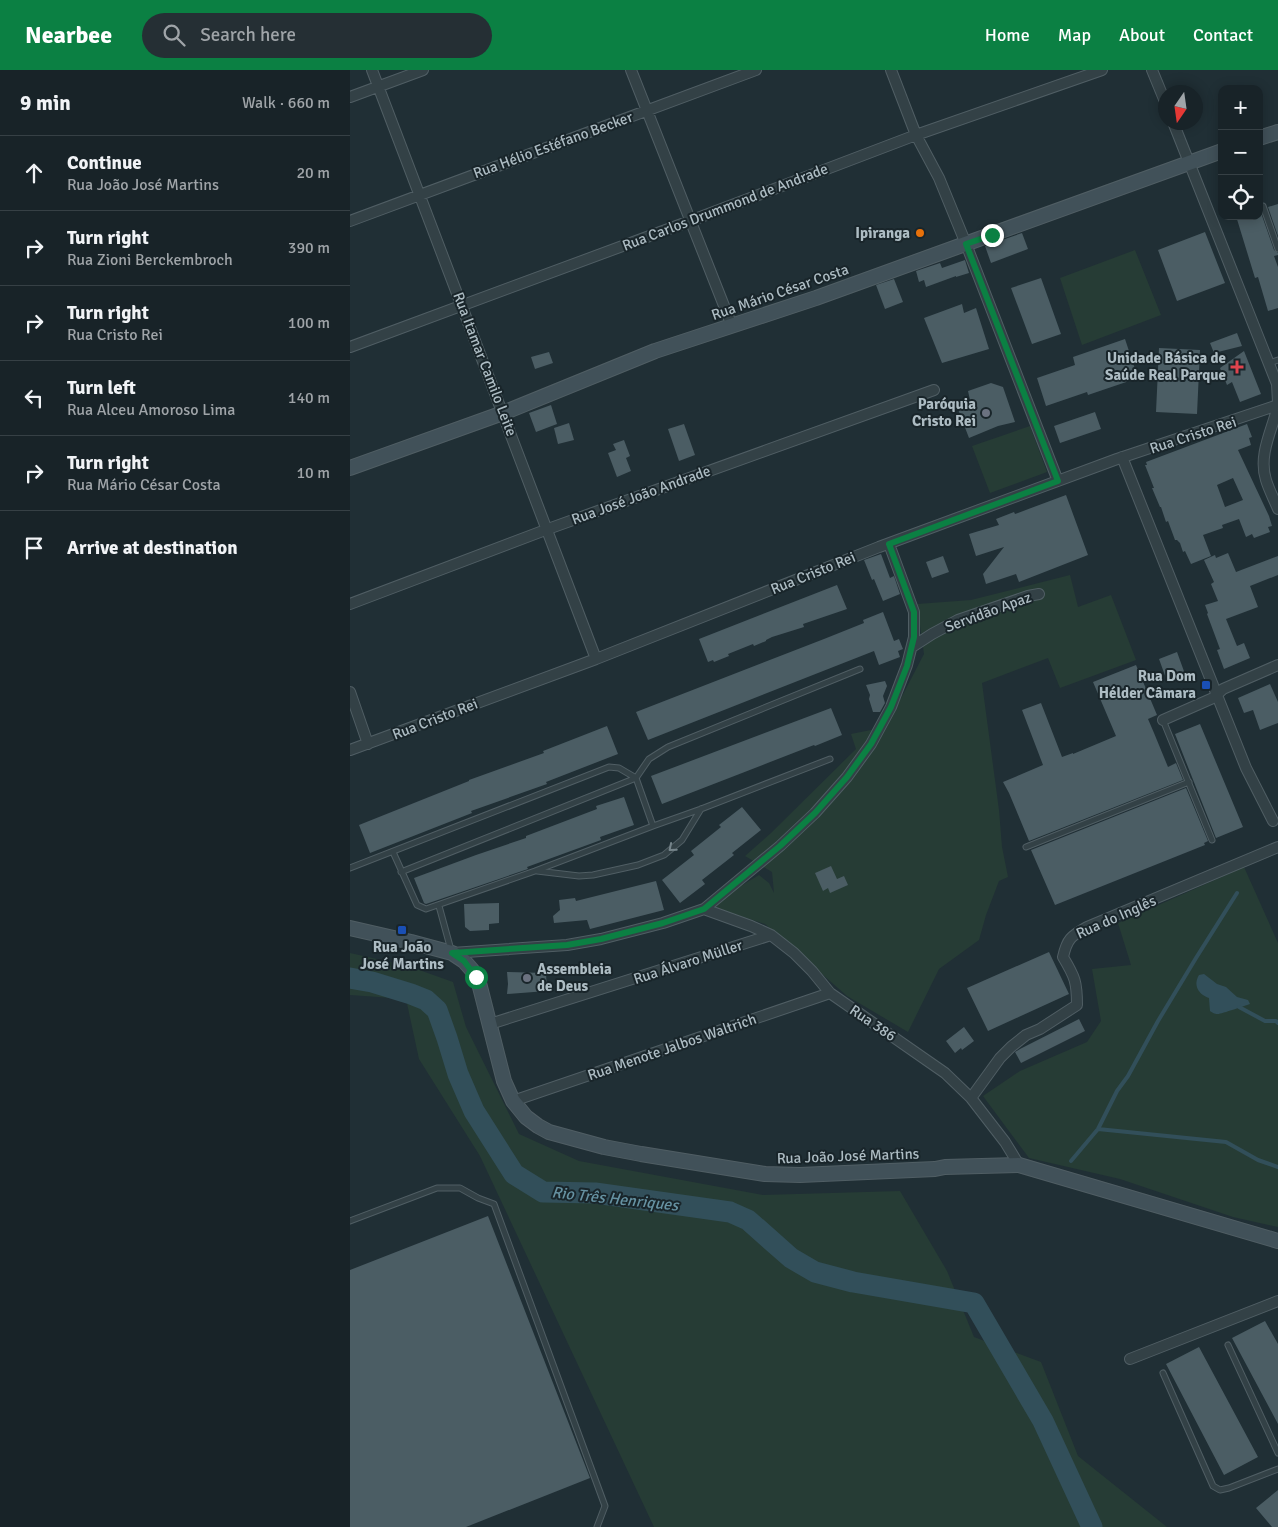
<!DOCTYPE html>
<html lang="en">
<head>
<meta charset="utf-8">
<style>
  body { margin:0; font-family:Signika,sans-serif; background:#252f34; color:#f1f3f6 }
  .controls { position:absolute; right:15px; top:15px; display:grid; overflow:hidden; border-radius:10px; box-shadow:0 2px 12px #0003 }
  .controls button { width:45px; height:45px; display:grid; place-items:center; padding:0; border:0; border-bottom:1px solid #364045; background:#182328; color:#f1f3f6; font:25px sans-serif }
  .compass { position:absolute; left:808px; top:15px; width:45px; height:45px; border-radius:50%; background:#182328; box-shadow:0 2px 12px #0003; rotate:193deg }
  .stop { position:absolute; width:15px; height:15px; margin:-11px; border:4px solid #0b8043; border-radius:50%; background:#fff }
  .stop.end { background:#0b8043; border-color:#fff; box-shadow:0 1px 5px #0008 }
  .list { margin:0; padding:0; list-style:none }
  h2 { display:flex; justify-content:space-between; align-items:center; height:65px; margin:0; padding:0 20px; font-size:21px }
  h2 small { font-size:16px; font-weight:400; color:#9fa4a8 }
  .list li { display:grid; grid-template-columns:32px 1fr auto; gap:15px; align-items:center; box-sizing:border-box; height:75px; padding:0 20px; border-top:1px solid #364045 }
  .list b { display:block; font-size:19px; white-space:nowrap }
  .list p { margin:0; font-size:16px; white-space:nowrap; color:#9fa4a8 }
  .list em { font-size:16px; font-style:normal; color:#9fa4a8 }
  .icon { flex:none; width:28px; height:28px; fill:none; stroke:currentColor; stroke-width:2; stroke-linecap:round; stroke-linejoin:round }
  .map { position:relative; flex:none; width:928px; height:1457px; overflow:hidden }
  header { display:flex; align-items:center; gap:30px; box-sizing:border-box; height:70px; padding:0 25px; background:#0b8043; color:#fff }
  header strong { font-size:24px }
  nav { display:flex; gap:28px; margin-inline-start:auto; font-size:18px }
  .search { width:350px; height:45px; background:#252f34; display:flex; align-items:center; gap:12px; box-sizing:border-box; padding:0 18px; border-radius:28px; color:#9fa4a8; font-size:19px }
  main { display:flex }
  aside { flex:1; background:#182328 }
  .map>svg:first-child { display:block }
</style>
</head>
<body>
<header>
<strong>Nearbee</strong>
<div class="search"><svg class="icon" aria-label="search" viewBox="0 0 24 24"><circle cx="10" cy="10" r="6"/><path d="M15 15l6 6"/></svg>Search here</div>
<nav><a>Home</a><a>Map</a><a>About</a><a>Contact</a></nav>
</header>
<main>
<aside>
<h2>9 min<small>Walk · 660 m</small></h2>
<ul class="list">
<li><svg class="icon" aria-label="ahead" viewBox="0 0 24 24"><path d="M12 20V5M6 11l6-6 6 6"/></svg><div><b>Continue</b><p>Rua João José Martins</p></div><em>20 m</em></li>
<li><svg class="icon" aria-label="right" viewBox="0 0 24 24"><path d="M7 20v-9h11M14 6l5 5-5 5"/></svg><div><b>Turn right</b><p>Rua Zioni Berckembroch</p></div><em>390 m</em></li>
<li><svg class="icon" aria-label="right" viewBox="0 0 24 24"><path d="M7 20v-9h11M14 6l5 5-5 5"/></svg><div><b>Turn right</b><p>Rua Cristo Rei</p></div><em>100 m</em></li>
<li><svg class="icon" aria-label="left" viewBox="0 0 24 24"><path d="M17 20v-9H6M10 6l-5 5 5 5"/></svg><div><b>Turn left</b><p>Rua Alceu Amoroso Lima</p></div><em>140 m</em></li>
<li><svg class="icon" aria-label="right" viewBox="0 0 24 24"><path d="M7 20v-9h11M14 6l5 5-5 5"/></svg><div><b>Turn right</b><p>Rua Mário César Costa</p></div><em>10 m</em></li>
<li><svg class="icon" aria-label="arrive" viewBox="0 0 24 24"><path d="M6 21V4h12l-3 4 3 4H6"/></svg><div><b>Arrive at destination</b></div></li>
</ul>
</aside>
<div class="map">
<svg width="928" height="1457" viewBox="0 0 928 1457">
  <rect width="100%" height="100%" fill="#202f35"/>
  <!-- green -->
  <path fill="#263c35" d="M785,180L811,245L732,275L710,208Z
    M680,356L697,402L640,423L622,376Z
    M720,505L728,537L761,525L786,590L710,618L698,588L632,613L649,740L652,777L658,807L649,811L636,845L629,870L589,899L558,962L497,926L415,854L366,838L365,836L366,831L409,805L419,813L424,823L422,802L395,786L421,763L506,679L501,664L536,657L574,584L567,534L621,530Z
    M894,797L928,873V1157L883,1147L770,1109L679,1088L633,1026L670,1001L737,972L751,951L742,899L781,895L768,853Z
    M0,883L58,896L103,912L116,957L169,1064L229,1091L413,1125L550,1121L597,1201L624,1267L691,1292L728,1386L817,1457H304L130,1086L69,989L56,929L0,925Z"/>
  <!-- water -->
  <path fill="#324f5a" d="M854,904L867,914L876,917L887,927L898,930L900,934C897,935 871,944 868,944C864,944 863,943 860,941L859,928C848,924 843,915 849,905Z"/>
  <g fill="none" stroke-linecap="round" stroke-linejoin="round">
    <!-- stream -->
    <path stroke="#324f5a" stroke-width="4" d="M889,937L915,951H926L928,953
      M748,1059L876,1072L908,1090L928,1097
      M721,1091L748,1059L767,1021L778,1006L808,951L846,888L887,823"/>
    <!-- river -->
    <path stroke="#324f5a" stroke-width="21" d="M0,908L22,912L61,924L76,930L87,940L97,968L108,1004L124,1041L164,1104L193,1122L245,1123L380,1142L398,1150L441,1188L465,1202L503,1212L624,1233L693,1351L742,1457"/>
  </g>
  <!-- building -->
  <path fill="#4b5d64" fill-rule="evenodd" d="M928,134V166L918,137Z
    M910,140L924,180L928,183V185L924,186L928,197V238L918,241L908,207L905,208L886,146H909Z
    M855,162L875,213L827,231L808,180Z
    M672,163L678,179L641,193L635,176Z
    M615,190L619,203L606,207V206L576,217L574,210L569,212L566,201L590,193L592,198Z
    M691,208L711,264L682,274L661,218Z
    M544,209L553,232L535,239L526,215Z
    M612,234L614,243L626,238L639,279L592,293L574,248Z
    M887,263L892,276L864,283L860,273Z
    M775,269L788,308L738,325L737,322L696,336L687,308L725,295L723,287Z
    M809,278L850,280L847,344L806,342Z
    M894,281L911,324L890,332L882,312L877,315L870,298Z
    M199,282L203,293L185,299L181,287Z
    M641,313L653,317L665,352L648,356L619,368L606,334L620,330L618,321Z
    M201,335L207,354L186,362L179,343Z
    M745,342L751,359L710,373L704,356Z
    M219,353L224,370L208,374L204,358Z
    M334,354L345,385L329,391L318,359Z
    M897,354L902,367L899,368L901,375L888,380L919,446L922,456L918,457L920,462L904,468L902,464L896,467L889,449L872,455L873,458L853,465L861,486L841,494L835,481L833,482L830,473L827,470H825L818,451L816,452L811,437H810L802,418H804L795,395H797L796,392ZM883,408L893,430L875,437L867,415Z
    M274,370L280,386L276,388L281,401L267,407L258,383L266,380L263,374Z
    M716,425L738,485L669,512L666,504L636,514L633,504L654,477L626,486L619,464L649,455L646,449L664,442L665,444Z
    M878,483L886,502L928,486V505L900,516L908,537L876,549L887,576L894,573L900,588L874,599L867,580L870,579L857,544L858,543L855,535L868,531L861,514L864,512L854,490L865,485L866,488Z
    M531,484L540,508L544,506L550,524L533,531L524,509L522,510L514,490Z
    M593,486L599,502L582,508L576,492Z
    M487,515L497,539L453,554L454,557L422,567L416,570V571L404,576L403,574L378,584L379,586L364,592L363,590L358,592L349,569Z
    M533,542L544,571L549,569L553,579L548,581L550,587L529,595L524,581L298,670L286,642L474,569L514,553L513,550Z
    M827,582L835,604L817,611L809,589Z
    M786,595L807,645L798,649L804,663L818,697L826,693L833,710L679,771L659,723L653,712L693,695L672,640L691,633L712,687L723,683V684L766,666L743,612Z
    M535,611L537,616L533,626L535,633L530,642H523L519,629L520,625L516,615Z
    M920,614L928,632V653L910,660L903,640L894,643L888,628Z
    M481,638L492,665L465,676L464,675L312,734L301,706Z
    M850,654L893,757L866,768L825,664Z
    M257,656L268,684L196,712L197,714L121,741L122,743L20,783L9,755L119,711V710L194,683L193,681Z
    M836,718L858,771L854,773L855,775L705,835L681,780Z
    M274,727L284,755L250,767L251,770L177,797L178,799L76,834L74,833L64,808L126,785L176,768V766L247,739L246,736Z
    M392,737L411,760L382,783L384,785L352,810L355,814L330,833L312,810L344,785L341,781L371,757L369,755Z
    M481,796L487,809L494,806L498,815L480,823L478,818L473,821L465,803Z
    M306,811L314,840L240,859L237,850L204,853L203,846L210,840L209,830L225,828L226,831Z
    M149,833V853L139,854V860L120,861L115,857L114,834Z
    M699,882L719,924L638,961L617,918Z
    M157,902L196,903L197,921L157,924L158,914Z
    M729,949L735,961L671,993L665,982L670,979Z
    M614,957L624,971L612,980L611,978L605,983L596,971Z
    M138,1146L240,1408L116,1457H0V1200Z
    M915,1251L928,1274V1354L882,1268Z
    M849,1277L908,1387L874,1405L816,1294Z
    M928,1420V1457H922L906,1438Z"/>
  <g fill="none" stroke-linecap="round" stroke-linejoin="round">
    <!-- lane casing -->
    <g stroke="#505e64" stroke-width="7">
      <path id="lane" d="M913,136L928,179
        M919,293L928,290
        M813,650L862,770
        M480,689L351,739L303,756L286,708L299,689L318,677L510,599
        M676,777L839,712
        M43,782L67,835L76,839L185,801L303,756
        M0,798L259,697L269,698L286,708
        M187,801L229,806L243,805L288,795L314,785L332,770L351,739
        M51,802L286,708
        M89,836L101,880
        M0,1151L87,1118H110L128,1128L144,1134L255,1436L247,1457
        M878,1275L928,1383
        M813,1303L863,1416L870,1420L879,1418L928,1399"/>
    </g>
    <!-- street casing -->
    <g stroke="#505e64" stroke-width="12">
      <path id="street" d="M22,0L246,589
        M281,0L382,256
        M541,0L566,65L589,108L616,174L708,411
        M802,0L816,34
        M0,27L73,0
        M823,52L927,314L928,332
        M0,151L406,0
        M0,277L340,151L566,65L752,0
        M928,336C922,360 908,385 916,410C919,420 924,429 928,439
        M772,387L896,698L923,751
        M0,534L198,459L584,320
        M562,577L582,564L608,550L678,526L689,524
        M0,622L18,674
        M813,650L863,628L873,619L928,595
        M0,680L246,589L529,477L767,389L928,335
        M354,839L401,856L421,865L444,883L462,901L480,923L595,1003L621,1028L655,1072L669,1095
        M102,883L217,875L251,869L313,853L354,839L430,776L465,743L497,707L521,674L541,637L557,595L564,567V542L539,474
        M140,954L421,865
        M621,1028L650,988L661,977L676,965L690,959L727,935C727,912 725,907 713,887C717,869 721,866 737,857L928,777
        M163,1031L480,923
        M780,1289L928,1231"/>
    </g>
    <!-- secondary casing -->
    <g stroke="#505e64" stroke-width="16">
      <path id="secondary" d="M909,68L928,62
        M0,398L153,343L305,281L466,228L872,81
        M0,858L61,872L102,883L114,891L122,900L129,913L154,1011L163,1031L176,1047L188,1056L199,1062L254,1077L291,1084L415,1104L450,1105L585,1099L595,1097L669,1095L928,1171"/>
    </g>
    <!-- lane -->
    <use href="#lane" stroke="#334146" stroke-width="5"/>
    <!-- street -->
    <use href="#street" stroke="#334146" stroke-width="10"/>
    <!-- secondary -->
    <use href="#secondary" stroke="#415159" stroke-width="14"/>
  </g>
  <!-- one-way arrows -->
  <defs><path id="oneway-chevron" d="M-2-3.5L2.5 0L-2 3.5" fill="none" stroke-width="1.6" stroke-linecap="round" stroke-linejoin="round" transform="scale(1.25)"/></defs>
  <use stroke="#76858b" href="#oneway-chevron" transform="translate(322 778) rotate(140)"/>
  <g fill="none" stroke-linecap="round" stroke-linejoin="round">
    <!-- route -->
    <path stroke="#0b8043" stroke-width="6" d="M126,907L114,891L102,883L217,875L251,869L313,853L354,839L430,776L465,743L497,707L521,674L541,637L557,596L564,567V542L539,474L708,411L616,174L642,165"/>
  </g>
  <!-- markers -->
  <circle fill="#e8710a" stroke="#19252a" stroke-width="2" cx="570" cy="163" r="5"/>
  <path fill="#e0444e" stroke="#19252a" stroke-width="2" d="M884.5 289.5h5v5h5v5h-5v5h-5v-5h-5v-5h5z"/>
  <g fill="#6b7280" stroke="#19252a" stroke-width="2">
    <circle cx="636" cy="343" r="5"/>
    <circle cx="177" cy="908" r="5"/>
  </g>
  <g fill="#1a4fb4" stroke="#19252a" stroke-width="2">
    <rect x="851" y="610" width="10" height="10" rx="2.5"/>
    <rect x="47" y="855" width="10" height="10" rx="2.5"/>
  </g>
  <g text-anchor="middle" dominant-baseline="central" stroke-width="4" stroke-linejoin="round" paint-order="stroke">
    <!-- street labels -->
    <g font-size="15" fill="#adbcc3" stroke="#19252a">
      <text transform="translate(203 75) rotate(-20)">Rua Hélio Estéfano Becker</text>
      <text transform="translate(375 137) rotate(-21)">Rua Carlos Drummond de Andrade</text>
      <text transform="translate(430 222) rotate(-19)">Rua Mário César Costa</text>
      <text transform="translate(135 294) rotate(69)">Rua Itamar Camilo Leite</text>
      <text transform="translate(843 365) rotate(-18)">Rua Cristo Rei</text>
      <text transform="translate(291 425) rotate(-20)">Rua José João Andrade</text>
      <text transform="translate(463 503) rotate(-22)">Rua Cristo Rei</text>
      <text transform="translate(638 542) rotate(-20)">Servidão Apaz</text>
      <text transform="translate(85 649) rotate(-21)">Rua Cristo Rei</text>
      <text transform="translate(766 847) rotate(-24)">Rua do Inglês</text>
      <text transform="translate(338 892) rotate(-18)">Rua Álvaro Müller</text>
      <text transform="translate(523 953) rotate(34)">Rua 386</text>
      <text transform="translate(322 977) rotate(-19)">Rua Menote Jalbos Waltrich</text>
      <text transform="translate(498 1086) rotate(-2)">Rua João José Martins</text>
    </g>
    <!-- poi labels -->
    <g font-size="15" font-weight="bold" fill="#adbcc3" stroke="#19252a" text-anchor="end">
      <text x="560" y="163">Ipiranga</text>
      <text x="876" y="288">Unidade Básica de<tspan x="876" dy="17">Saúde Real Parque</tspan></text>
      <text x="626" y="334">Paróquia<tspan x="626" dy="17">Cristo Rei</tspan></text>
      <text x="846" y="606">Rua Dom<tspan x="846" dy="17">Hélder Câmara</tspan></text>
      <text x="52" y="877" text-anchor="middle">Rua João<tspan x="52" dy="17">José Martins</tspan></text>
      <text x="187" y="899" text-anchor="start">Assembleia<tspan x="187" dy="17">de Deus</tspan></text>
    </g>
    <!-- water labels -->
    <g font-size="16" font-style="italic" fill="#6692a2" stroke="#19252a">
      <text transform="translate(265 1129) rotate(6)">Rio Três Henriques</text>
    </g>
  </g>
</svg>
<div class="controls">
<button>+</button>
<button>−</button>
<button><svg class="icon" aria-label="locate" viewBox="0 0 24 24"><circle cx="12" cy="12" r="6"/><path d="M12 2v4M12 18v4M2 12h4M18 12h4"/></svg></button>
</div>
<svg class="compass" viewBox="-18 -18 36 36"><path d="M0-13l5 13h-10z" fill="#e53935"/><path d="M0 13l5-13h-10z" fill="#9fa4a8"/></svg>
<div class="stop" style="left:126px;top:907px"></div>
<div class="stop end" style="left:642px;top:165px"></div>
</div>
</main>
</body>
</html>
